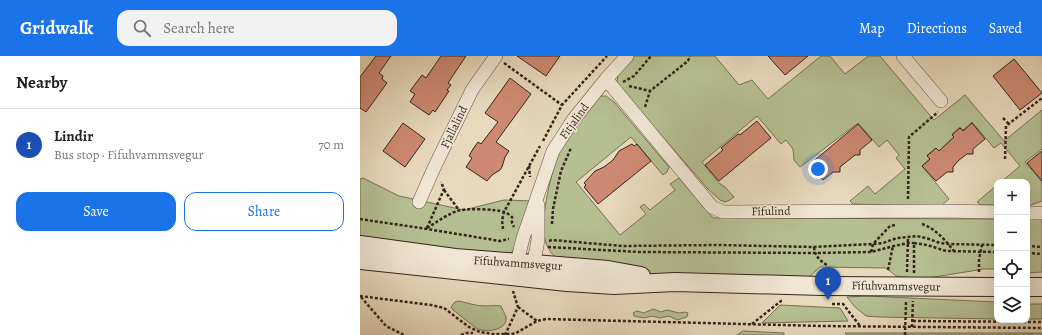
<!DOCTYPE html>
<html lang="en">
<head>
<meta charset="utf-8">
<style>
  body { margin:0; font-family:Alegreya,serif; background:#f2f2f2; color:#222 }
  .controls { position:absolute; right:12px; bottom:12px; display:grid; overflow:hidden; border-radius:8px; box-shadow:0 4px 16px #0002 }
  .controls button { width:36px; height:36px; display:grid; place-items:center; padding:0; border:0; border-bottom:1px solid #e0e0e0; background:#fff; color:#222; font:20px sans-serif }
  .you { position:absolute; left:458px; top:113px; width:14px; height:14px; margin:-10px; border:3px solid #fff; border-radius:50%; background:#1a73e8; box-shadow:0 0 0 6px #1a73e833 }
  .badge { display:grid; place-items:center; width:26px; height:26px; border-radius:50%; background:#1a73e8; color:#fff; font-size:13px; font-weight:700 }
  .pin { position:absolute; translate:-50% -33px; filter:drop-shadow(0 1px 2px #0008) }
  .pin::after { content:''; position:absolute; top:21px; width:14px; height:12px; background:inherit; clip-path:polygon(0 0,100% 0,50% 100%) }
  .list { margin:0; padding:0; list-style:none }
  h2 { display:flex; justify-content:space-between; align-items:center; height:52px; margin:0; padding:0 16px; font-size:17px }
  h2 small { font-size:13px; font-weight:400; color:#767676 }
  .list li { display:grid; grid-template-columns:26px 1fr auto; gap:12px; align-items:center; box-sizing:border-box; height:72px; padding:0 16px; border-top:1px solid #e0e0e0 }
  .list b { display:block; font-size:15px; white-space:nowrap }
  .list p { margin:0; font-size:13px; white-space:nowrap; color:#767676 }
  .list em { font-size:13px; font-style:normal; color:#767676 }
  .actions { display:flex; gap:8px; padding:12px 16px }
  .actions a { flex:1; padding:9px 0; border:1px solid #1a73e8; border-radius:12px; text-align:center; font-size:14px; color:#1a73e8 }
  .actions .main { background:#1a73e8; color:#fff }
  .icon { flex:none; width:22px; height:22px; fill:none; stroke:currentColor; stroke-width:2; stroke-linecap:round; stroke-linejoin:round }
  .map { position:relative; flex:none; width:682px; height:279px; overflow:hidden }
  header { display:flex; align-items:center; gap:24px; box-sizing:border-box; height:56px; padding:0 20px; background:#1a73e8; color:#fff }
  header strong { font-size:19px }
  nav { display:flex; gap:22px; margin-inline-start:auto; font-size:14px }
  .search { width:280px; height:36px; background:#f2f2f2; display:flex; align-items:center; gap:10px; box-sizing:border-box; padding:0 14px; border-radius:12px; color:#767676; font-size:15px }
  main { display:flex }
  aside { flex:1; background:#fff }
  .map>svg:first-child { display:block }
</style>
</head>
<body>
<header>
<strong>Gridwalk</strong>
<div class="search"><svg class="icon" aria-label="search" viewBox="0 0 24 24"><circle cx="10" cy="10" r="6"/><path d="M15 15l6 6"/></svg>Search here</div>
<nav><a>Map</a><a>Directions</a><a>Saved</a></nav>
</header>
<main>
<aside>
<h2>Nearby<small></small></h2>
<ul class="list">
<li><span class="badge" style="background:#1a4fb4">1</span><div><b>Lindir</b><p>Bus stop · Fífuhvammsvegur</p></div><em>70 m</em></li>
</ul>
<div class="actions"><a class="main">Save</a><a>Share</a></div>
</aside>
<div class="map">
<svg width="682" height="279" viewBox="0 0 682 279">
  <rect width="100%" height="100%" fill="#e8d9bd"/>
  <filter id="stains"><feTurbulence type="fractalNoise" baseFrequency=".005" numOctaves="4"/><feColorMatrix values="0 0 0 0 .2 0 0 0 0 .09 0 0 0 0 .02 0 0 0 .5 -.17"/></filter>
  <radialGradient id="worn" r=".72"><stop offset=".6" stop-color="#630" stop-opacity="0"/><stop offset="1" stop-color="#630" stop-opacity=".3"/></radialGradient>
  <!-- green -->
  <path fill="#b5bf92" stroke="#757257" d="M274,0H355L379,29L392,24L408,43L461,0H470L485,18L508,0H520L574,64L605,39L644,85L682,54V93L665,106L682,126V145L671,149H667V126H641L660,110L641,87L634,92L612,66L603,74L600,71L592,78L594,81L579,95L576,92L567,99L570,103L562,110L589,143L581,150L493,148L490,145L508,130L515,138L545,113L536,102L539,99L527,84L519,91L498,67L440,111L434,104L433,93L426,84L421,88L397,60L342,106L359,127L365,131L374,141L370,144L365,146L360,144L347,132L262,34L257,26L258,18Z
    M240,40H246L254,46L309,111L307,116L303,119L271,81L216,126L260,179L286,158L280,151L284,148L290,154L315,134L310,128L319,122L353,162L637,163V213H624L562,223L536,220L526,212L460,211L448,222L301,219L196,202C192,198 188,193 186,187C179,166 190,121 198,100C202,91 208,81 213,73C220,61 232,50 240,40Z
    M3,122L39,140L104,154L144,144L172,145L155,191L151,197L145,199L0,186V123Z
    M637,129V149H621L617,146Z
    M667,163H682V216L667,217Z
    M507,240L637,246V263L518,261L506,260L495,251L487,241Z
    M99,245C108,247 116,250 125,250C130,250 135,249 141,250C142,253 145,258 146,261C148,274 127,277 118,273C111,269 100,259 93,254L91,251L95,246Z
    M667,248H682V263H667Z
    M420,249L480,252L488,265L402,267Z
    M293,253L301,256L307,254L319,257L325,256L328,257L327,261L317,264L309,260L300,262L292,260L284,262L274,260L273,257L277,255L284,257Z
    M383,275L424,277V279H377Z
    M485,277H682V279H487Z"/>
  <!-- building -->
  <path fill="#cd8971" stroke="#35241c" d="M16,0H31L19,17L23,20L22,23L27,27L6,56L0,52V21Z
    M81,0H106L88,27L91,29L87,34L89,35L75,56L73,54L69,59L50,46L55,38L50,35L62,19L66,22Z
    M157,0H200L186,20Z
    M408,0H448L425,19Z
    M654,3L682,37L660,54L633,20Z
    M150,22L171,38L136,86L149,95L145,101L142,111L140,114L132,119L127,125L106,111L112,102L109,100L113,93L118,86L121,88L138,66L125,57Z
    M397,65L411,82L359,125L345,109L363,94L361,92L378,78L380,79Z
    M43,67L65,83L45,111L23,95Z
    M612,67L625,83L613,93V98H607L599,104L593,111V116H587L576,125L562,110L570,103L567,100L576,92L579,95L594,81L592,79L600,72L603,75Z
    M498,68L512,84L500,94V99H495L480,111V116H473L463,124L449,109Z
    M272,88L274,90L277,88L291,105L238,148L224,131L226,129L224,127L235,115L244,111L253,104L259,95Z
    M682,95V125L667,107Z"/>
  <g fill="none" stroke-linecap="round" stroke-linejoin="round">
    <!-- street casing -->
    <g stroke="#625144" stroke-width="14">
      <path id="street" d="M543,0L581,45
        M246,23L352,151L363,156L582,155L637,156
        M59,146L74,112L112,34L136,0
        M667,157H682
        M155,215L163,182L193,95L213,64L246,23L267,0
        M172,216L178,184V149"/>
    </g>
    <!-- secondary casing -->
    <g stroke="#35241c" stroke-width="20">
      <path id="secondary" d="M0,189L95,202L174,208L248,214L281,220
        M0,204L207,226L254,229L315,226L462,230L637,231
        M667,231H682"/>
    </g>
    <!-- path -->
    <path stroke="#35241c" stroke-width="2.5" stroke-dasharray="3 2" stroke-linecap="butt" d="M144,7L202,49
      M263,26L274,20L291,0
      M269,30L290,35L328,5L330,0
      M285,51L290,35
      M643,62L649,68
      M183,85L202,49L247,0
      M645,103L646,70L682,42
      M169,110L170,121
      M84,134L99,154
      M548,143L549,81L578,56
      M0,163L67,173L140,185L149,183
      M192,168L193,153L201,115L211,92
      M562,168C575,172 586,185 594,195
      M67,172C77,166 86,159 97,155C105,152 136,153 144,156C147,157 150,159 152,161V167L154,171
      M67,172L84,133L81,126
      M143,173L142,164L144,156L180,90
      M189,185L192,184L262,190L358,189L454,191L513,188L523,187L537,182L557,180L569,183L580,187L588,188L637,189
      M667,190L682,191
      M188,191L279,196L454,197L511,196L534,190L548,187H554
      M454,191C455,201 460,204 468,210
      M511,196L513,188L530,170L535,169
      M667,197L682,198
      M528,214L533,190
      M547,216L548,181
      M619,216V203L622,189
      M554,217V187L567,189L586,195L637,196
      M0,240L71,249L84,252L109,271L120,276L132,278H152L156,277L177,265L186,263L461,270L682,272
      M1,241L26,270L44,279
      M472,248H483L500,270
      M158,251L177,265
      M553,265L682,266
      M392,268L421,245H423
      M552,271L553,245
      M101,279L106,277H113
      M145,279L158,251L153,235
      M545,279L546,246"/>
    <!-- street -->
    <use href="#street" stroke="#f0e6d4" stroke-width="13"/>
    <!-- secondary -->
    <use href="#secondary" stroke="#f0e6d4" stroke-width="18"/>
  </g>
  <g text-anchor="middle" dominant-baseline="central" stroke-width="3" stroke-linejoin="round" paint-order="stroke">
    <!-- street labels -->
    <g font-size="12" fill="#35241c" stroke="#f0e6d4">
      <text transform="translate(214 65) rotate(-54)">Fitjalind</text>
      <text transform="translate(94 71) rotate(-64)">Fjallalind</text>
      <text transform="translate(411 155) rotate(-1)">Fífulind</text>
      <text transform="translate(158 207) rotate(4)">Fífuhvammsvegur</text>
      <text transform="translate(536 230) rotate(1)">Fífuhvammsvegur</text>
    </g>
  </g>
  <rect width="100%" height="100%" filter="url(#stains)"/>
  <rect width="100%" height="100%" fill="url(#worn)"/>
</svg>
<div class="controls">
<button>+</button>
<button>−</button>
<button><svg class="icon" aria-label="locate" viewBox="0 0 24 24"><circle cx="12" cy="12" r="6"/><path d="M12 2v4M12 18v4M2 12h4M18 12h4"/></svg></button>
<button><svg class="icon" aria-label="layers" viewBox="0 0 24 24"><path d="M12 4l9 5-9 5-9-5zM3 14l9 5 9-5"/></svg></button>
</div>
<div class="you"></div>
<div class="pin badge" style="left:468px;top:244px;background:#1a4fb4">1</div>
</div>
</main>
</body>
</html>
